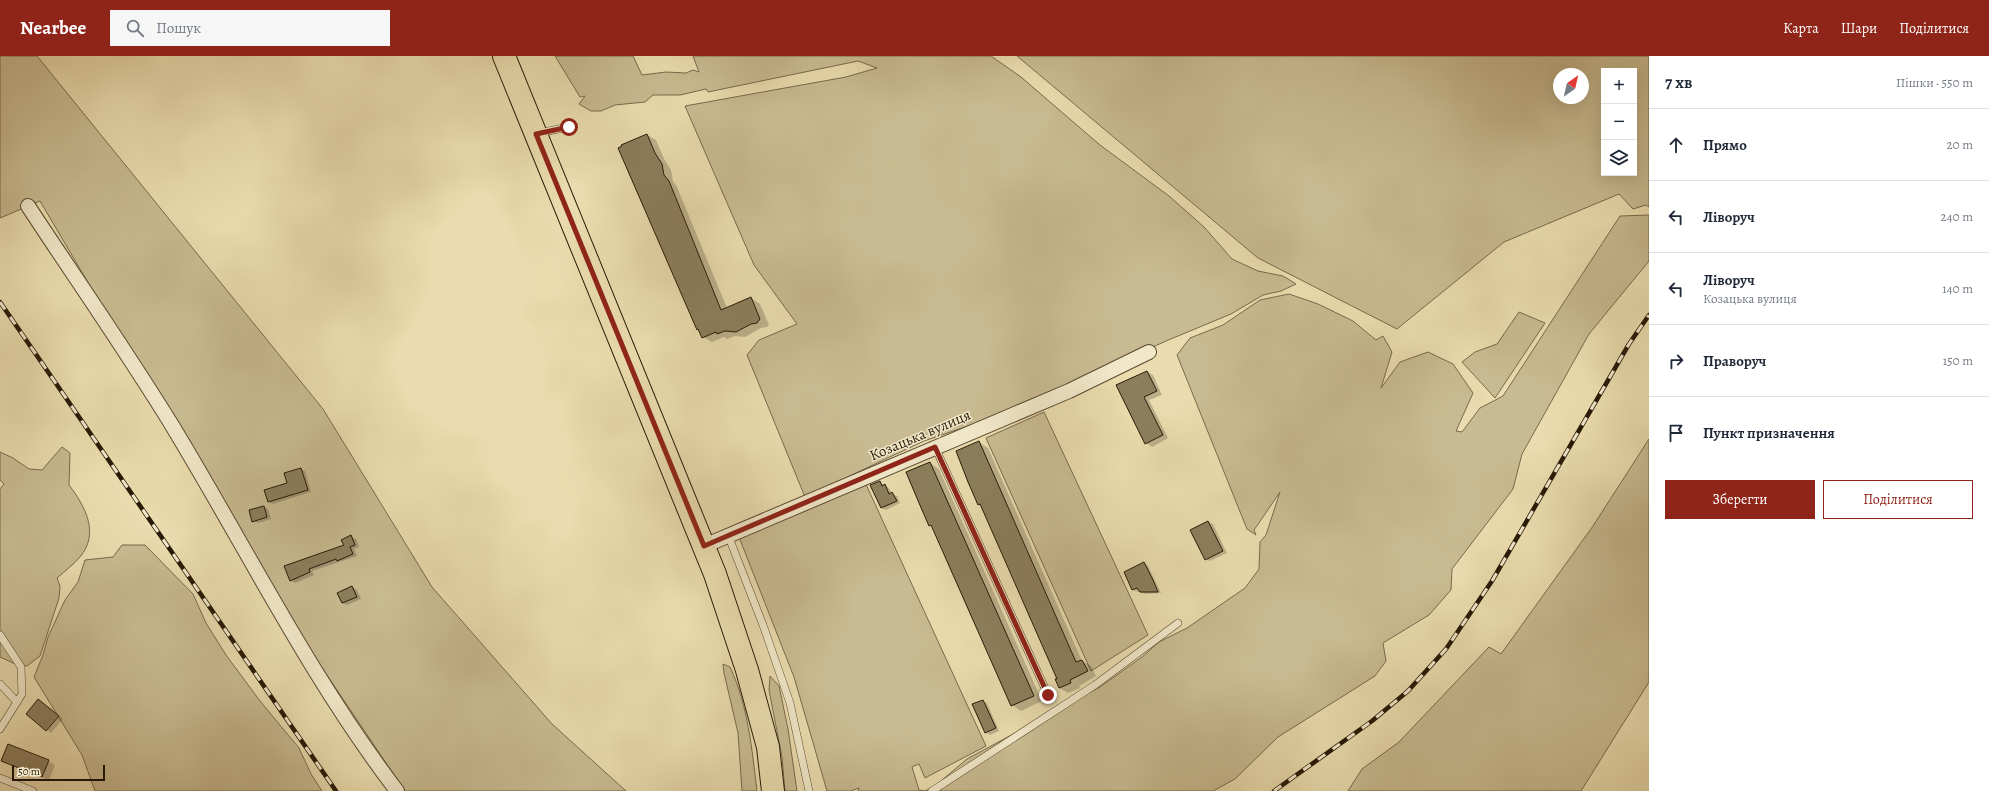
<!DOCTYPE html>
<html lang="uk">
<head>
<meta charset="utf-8">
<style>
  body { margin:0; font-family:Alegreya,serif; background:#f6f6f7; color:#1f2937 }
  .controls { position:absolute; right:12px; top:12px; display:grid; overflow:hidden; border-radius:0px; box-shadow:0 4px 16px #0002 }
  .controls button { width:36px; height:36px; display:grid; place-items:center; padding:0; border:0; border-bottom:1px solid #e0e1e3; background:#fff; color:#1f2937; font:20px sans-serif }
  .compass { position:absolute; left:1553px; top:12px; width:36px; height:36px; border-radius:50%; background:#fff; box-shadow:0 4px 16px #0002; rotate:34deg }
  .scale { position:absolute; left:12px; bottom:10px; width:93px; box-sizing:border-box; padding-left:4px; border:2px solid #271906; border-top:0; font-size:11px; line-height:14px; white-space:nowrap; color:#271906; -webkit-text-stroke:3px #f1e8ca; paint-order:stroke }
  .stop { position:absolute; width:12px; height:12px; margin:-9px; border:3px solid #8f2418; border-radius:50%; background:#fff }
  .stop.end { background:#8f2418; border-color:#fff; box-shadow:0 1px 4px #0008 }
  .list { margin:0; padding:0; list-style:none }
  h2 { display:flex; justify-content:space-between; align-items:center; height:52px; margin:0; padding:0 16px; font-size:17px }
  h2 small { font-size:13px; font-weight:400; color:#747a83 }
  .list li { display:grid; grid-template-columns:26px 1fr auto; gap:12px; align-items:center; box-sizing:border-box; height:72px; padding:0 16px; border-top:1px solid #e0e1e3 }
  .list b { display:block; font-size:15px; white-space:nowrap }
  .list p { margin:0; font-size:13px; white-space:nowrap; color:#747a83 }
  .list em { font-size:13px; font-style:normal; color:#747a83 }
  .actions { display:flex; gap:8px; padding:12px 16px }
  .actions a { flex:1; padding:9px 0; border:1px solid #8f2418; border-radius:0px; text-align:center; font-size:14px; color:#8f2418 }
  .actions .main { background:#8f2418; color:#fff }
  .icon { flex:none; width:22px; height:22px; fill:none; stroke:currentColor; stroke-width:2; stroke-linecap:round; stroke-linejoin:round }
  .map { position:relative; flex:none; width:1649px; height:735px; overflow:hidden }
  header { display:flex; align-items:center; gap:24px; box-sizing:border-box; height:56px; padding:0 20px; background:#8f2418; color:#fff }
  header strong { font-size:19px }
  nav { display:flex; gap:22px; margin-inline-start:auto; font-size:14px }
  .search { width:280px; height:36px; background:#f6f6f7; display:flex; align-items:center; gap:10px; box-sizing:border-box; padding:0 14px; border-radius:0px; color:#747a83; font-size:15px }
  main { display:flex }
  aside { flex:1; background:#fff }
  .map>svg:first-child { display:block }
</style>
</head>
<body>
<header>
<strong>Nearbee</strong>
<div class="search"><svg class="icon" aria-label="search" viewBox="0 0 24 24"><circle cx="10" cy="10" r="6"/><path d="M15 15l6 6"/></svg>Пошук</div>
<nav><a>Карта</a><a>Шари</a><a>Поділитися</a></nav>
</header>
<main>
<div class="map">
<svg width="1649" height="735" viewBox="0 0 1649 735">
  <rect width="100%" height="100%" fill="#eadcae"/>
  <filter id="stains"><feTurbulence type="fractalNoise" baseFrequency=".005" numOctaves="4"/><feColorMatrix values="0 0 0 0 .2 0 0 0 0 .09 0 0 0 0 .02 0 0 0 .5 -.17"/></filter>
  <radialGradient id="worn" r=".72"><stop offset=".6" stop-color="#630" stop-opacity="0"/><stop offset="1" stop-color="#630" stop-opacity=".3"/></radialGradient>
  <!-- green -->
  <path fill="#c9bb91" stroke="#786a4c" fill-rule="evenodd" d="M0,0H37L323,353L432,531L552,668L626,735H405L285,557L210,434L40,145L0,162Z
    M555,0H633L642,19L666,16L686,17L693,14L699,16L693,0H991L1021,21L1100,89L1169,140L1204,171L1232,203L1258,215L1283,220L1296,228L1281,235L1263,239L1231,258L1166,285L1018,353L924,385L805,441L747,299L759,284L797,268L754,209L685,50L846,21L877,12L858,5L708,36L706,33L680,39H653L645,46L615,49L601,55H591L579,48L585,40L580,41Z
    M1017,0H1649V151L1646,149L1633,153L1619,138L1504,186L1397,273L1258,202ZM1604,15H1634V117H1604ZM1559,18H1583V42H1559Z
    M1649,159V205L1589,278L1522,398L1513,433L1452,513L1451,534L1429,559L1383,587L1386,605L1375,620L1278,681L1235,723L1213,735H858L859,732L851,735H827L794,621L739,481L864,424L986,690L925,722L919,708L912,711L919,734L925,735L935,730L967,703L1100,631L1142,601L1159,586L1187,572L1245,532L1259,513L1260,486L1266,479L1280,436L1254,474L1256,479L1247,473L1177,299L1190,282L1223,269L1260,244L1289,238L1318,248L1353,265L1376,284L1383,280L1392,296L1381,332L1400,306L1428,296L1453,308L1473,337L1456,375L1462,376L1480,352L1503,340L1620,160Z
    M1519,256L1545,267L1495,342L1462,306L1475,296L1497,288Z
    M1044,356L1148,579L1091,615L986,382Z
    M1649,383V626L1581,735H1348L1362,713L1399,686L1489,591L1501,598L1593,470Z
    M62,391L70,397L69,429C85,450 100,477 80,501C74,508 65,515 57,522L60,530L59,542L40,600L27,610L13,607L0,601V433L4,428L0,424V396L13,402L29,413L42,414Z
    M122,489H145L193,538L206,567L226,599L260,645L299,692L311,718L322,735H95L82,699L34,621L43,599L48,581L65,544L78,526L85,504L113,501Z
    M723,608L730,611C748,649 752,694 757,735H742L738,677L724,617Z
    M770,620L779,630L788,673L797,735H785L782,701L769,634Z"/>
  <!-- shadow -->
  <path fill="#0003" d="M647,79L656,84L664,103L671,114L673,125L677,131L727,252L751,242L760,248L769,269L767,271L761,272L745,281L735,280L727,283L724,281L712,286L703,281Z
    M1147,316L1153,319L1162,339L1149,344L1168,382L1152,391L1146,387L1118,329Z
    M979,386L988,392L1082,605L1091,610L1096,620L1079,630L1080,632L1068,637L1059,632L1058,623L982,450L979,448Z
    M930,407L939,413L1042,645L1021,655L1012,649L933,471L930,470L920,447Z
    M301,413L305,415L311,436L273,448L269,446Z
    M880,426L889,432L892,438L897,440L900,447L886,454L882,452Z
    M264,451L268,453L271,463L258,467L253,465Z
    M1208,466L1213,468L1227,497L1210,505L1206,503Z
    M351,481L356,483L359,491L354,493L357,500L312,515L314,519L295,527L290,524L345,489Z
    M1144,507L1148,510L1161,537L1145,538L1133,534Z
    M352,531L357,534L361,543L347,549L342,547Z
    M39,644L63,663L51,677L27,657Z
    M983,645L987,647L999,675L990,679L986,676Z
    M2,705H48L55,709L49,724Z"/>
  <!-- building -->
  <path fill="#8c7e5d" stroke="#271906" d="M647,78L655,97L662,108L664,119L669,125L721,254L751,241L760,263L757,267L751,268L736,276L725,275L717,278L716,276L702,282L698,273L697,274L618,92L622,90L621,89Z
    M1147,315L1157,335L1144,341L1163,379L1145,388L1116,329Z
    M979,385L1076,606L1082,604L1088,615L1070,624L1071,627L1059,632L1055,623H1057L980,448L978,449L968,426L956,395Z
    M930,406L1034,640L1011,650L931,469L929,470L919,447L906,416Z
    M301,412L308,434L268,446L264,434L287,427L284,417Z
    M880,425L882,430L885,428L889,438L892,436L897,445L881,452L870,429Z
    M264,450L267,461L252,466L249,454Z
    M1208,465L1223,495L1205,504L1190,474Z
    M351,479L355,489L350,491L353,498L337,505L336,503L309,513L310,516L290,525L284,510L344,489L341,484Z
    M1144,506L1153,524L1158,536H1140L1137,532L1132,534L1124,516Z
    M352,530L357,541L342,547L337,537Z
    M38,643L59,660L46,675L26,658Z
    M983,644L996,672L985,677L972,648Z
    M8,688L49,704L42,721L1,705Z"/>
  <g fill="none" stroke-linecap="round" stroke-linejoin="round">
    <!-- lane casing -->
    <g stroke="#584a30" stroke-width="8">
      <path id="lane" d="M538,77L569,71
        M935,391L1048,639
        M728,479L763,569L790,647L809,735
        M0,579L21,611L22,638L0,673
        M0,628L17,646
        M0,722L33,735
        M932,735L1095,629L1178,567"/>
    </g>
    <!-- street casing -->
    <g stroke="#584a30" stroke-width="16">
      <path id="street" d="M28,150C76,223 127,296 173,371C247,493 310,621 397,735
        M704,490L1069,335L1149,296"/>
    </g>
    <!-- primary casing -->
    <g stroke="#271906" stroke-width="24">
      <path id="primary" d="M504,0L715,518L747,614L768,691L773,735"/>
    </g>
    <!-- lane -->
    <use href="#lane" stroke="#f1e8ca" stroke-width="7"/>
    <!-- street -->
    <use href="#street" stroke="#f1e8ca" stroke-width="14"/>
    <!-- primary -->
    <use href="#primary" stroke="#eadcae" stroke-width="22"/>
    <!-- rail casing -->
    <g stroke="#271906" stroke-width="4.5">
      <path id="rail" d="M0,246L336,735
        M1274,735L1372,665L1408,635L1446,593L1492,525L1629,288L1649,259"/>
    </g>
    <!-- rail -->
    <use href="#rail" stroke="#f1e8ca" stroke-width="3" stroke-dasharray="9" stroke-linecap="butt"/>
  </g>
  <g fill="none" stroke-linecap="round" stroke-linejoin="round">
    <!-- route -->
    <path stroke="#8f2418" stroke-width="5" d="M569,71L536,78L704,490L935,391L1048,639"/>
  </g>
  <g text-anchor="middle" dominant-baseline="central" stroke-width="3" stroke-linejoin="round" paint-order="stroke">
    <!-- street labels -->
    <g font-size="15" fill="#271906" stroke="#f1e8ca">
      <text transform="translate(920 379) rotate(-23)">Козацька вулиця</text>
    </g>
  </g>
  <rect width="100%" height="100%" filter="url(#stains)"/>
  <rect width="100%" height="100%" fill="url(#worn)"/>
</svg>
<div class="controls">
<button>+</button>
<button>−</button>
<button><svg class="icon" aria-label="layers" viewBox="0 0 24 24"><path d="M12 4l9 5-9 5-9-5zM3 14l9 5 9-5"/></svg></button>
</div>
<svg class="compass" viewBox="-18 -18 36 36"><path d="M0-13l5 13h-10z" fill="#e53935"/><path d="M0 13l5-13h-10z" fill="#747a83"/></svg>
<div class="scale">50 m</div>
<div class="stop" style="left:569px;top:71px"></div>
<div class="stop end" style="left:1048px;top:639px"></div>
</div>
<aside>
<h2>7 хв<small>Пішки · 550 m</small></h2>
<ul class="list">
<li><svg class="icon" aria-label="ahead" viewBox="0 0 24 24"><path d="M12 20V5M6 11l6-6 6 6"/></svg><div><b>Прямо</b></div><em>20 m</em></li>
<li><svg class="icon" aria-label="left" viewBox="0 0 24 24"><path d="M17 20v-9H6M10 6l-5 5 5 5"/></svg><div><b>Ліворуч</b></div><em>240 m</em></li>
<li><svg class="icon" aria-label="left" viewBox="0 0 24 24"><path d="M17 20v-9H6M10 6l-5 5 5 5"/></svg><div><b>Ліворуч</b><p>Козацька вулиця</p></div><em>140 m</em></li>
<li><svg class="icon" aria-label="right" viewBox="0 0 24 24"><path d="M7 20v-9h11M14 6l5 5-5 5"/></svg><div><b>Праворуч</b></div><em>150 m</em></li>
<li><svg class="icon" aria-label="arrive" viewBox="0 0 24 24"><path d="M6 21V4h12l-3 4 3 4H6"/></svg><div><b>Пункт призначення</b></div></li>
</ul>
<div class="actions"><a class="main">Зберегти</a><a>Поділитися</a></div>
</aside>
</main>
</body>
</html>
